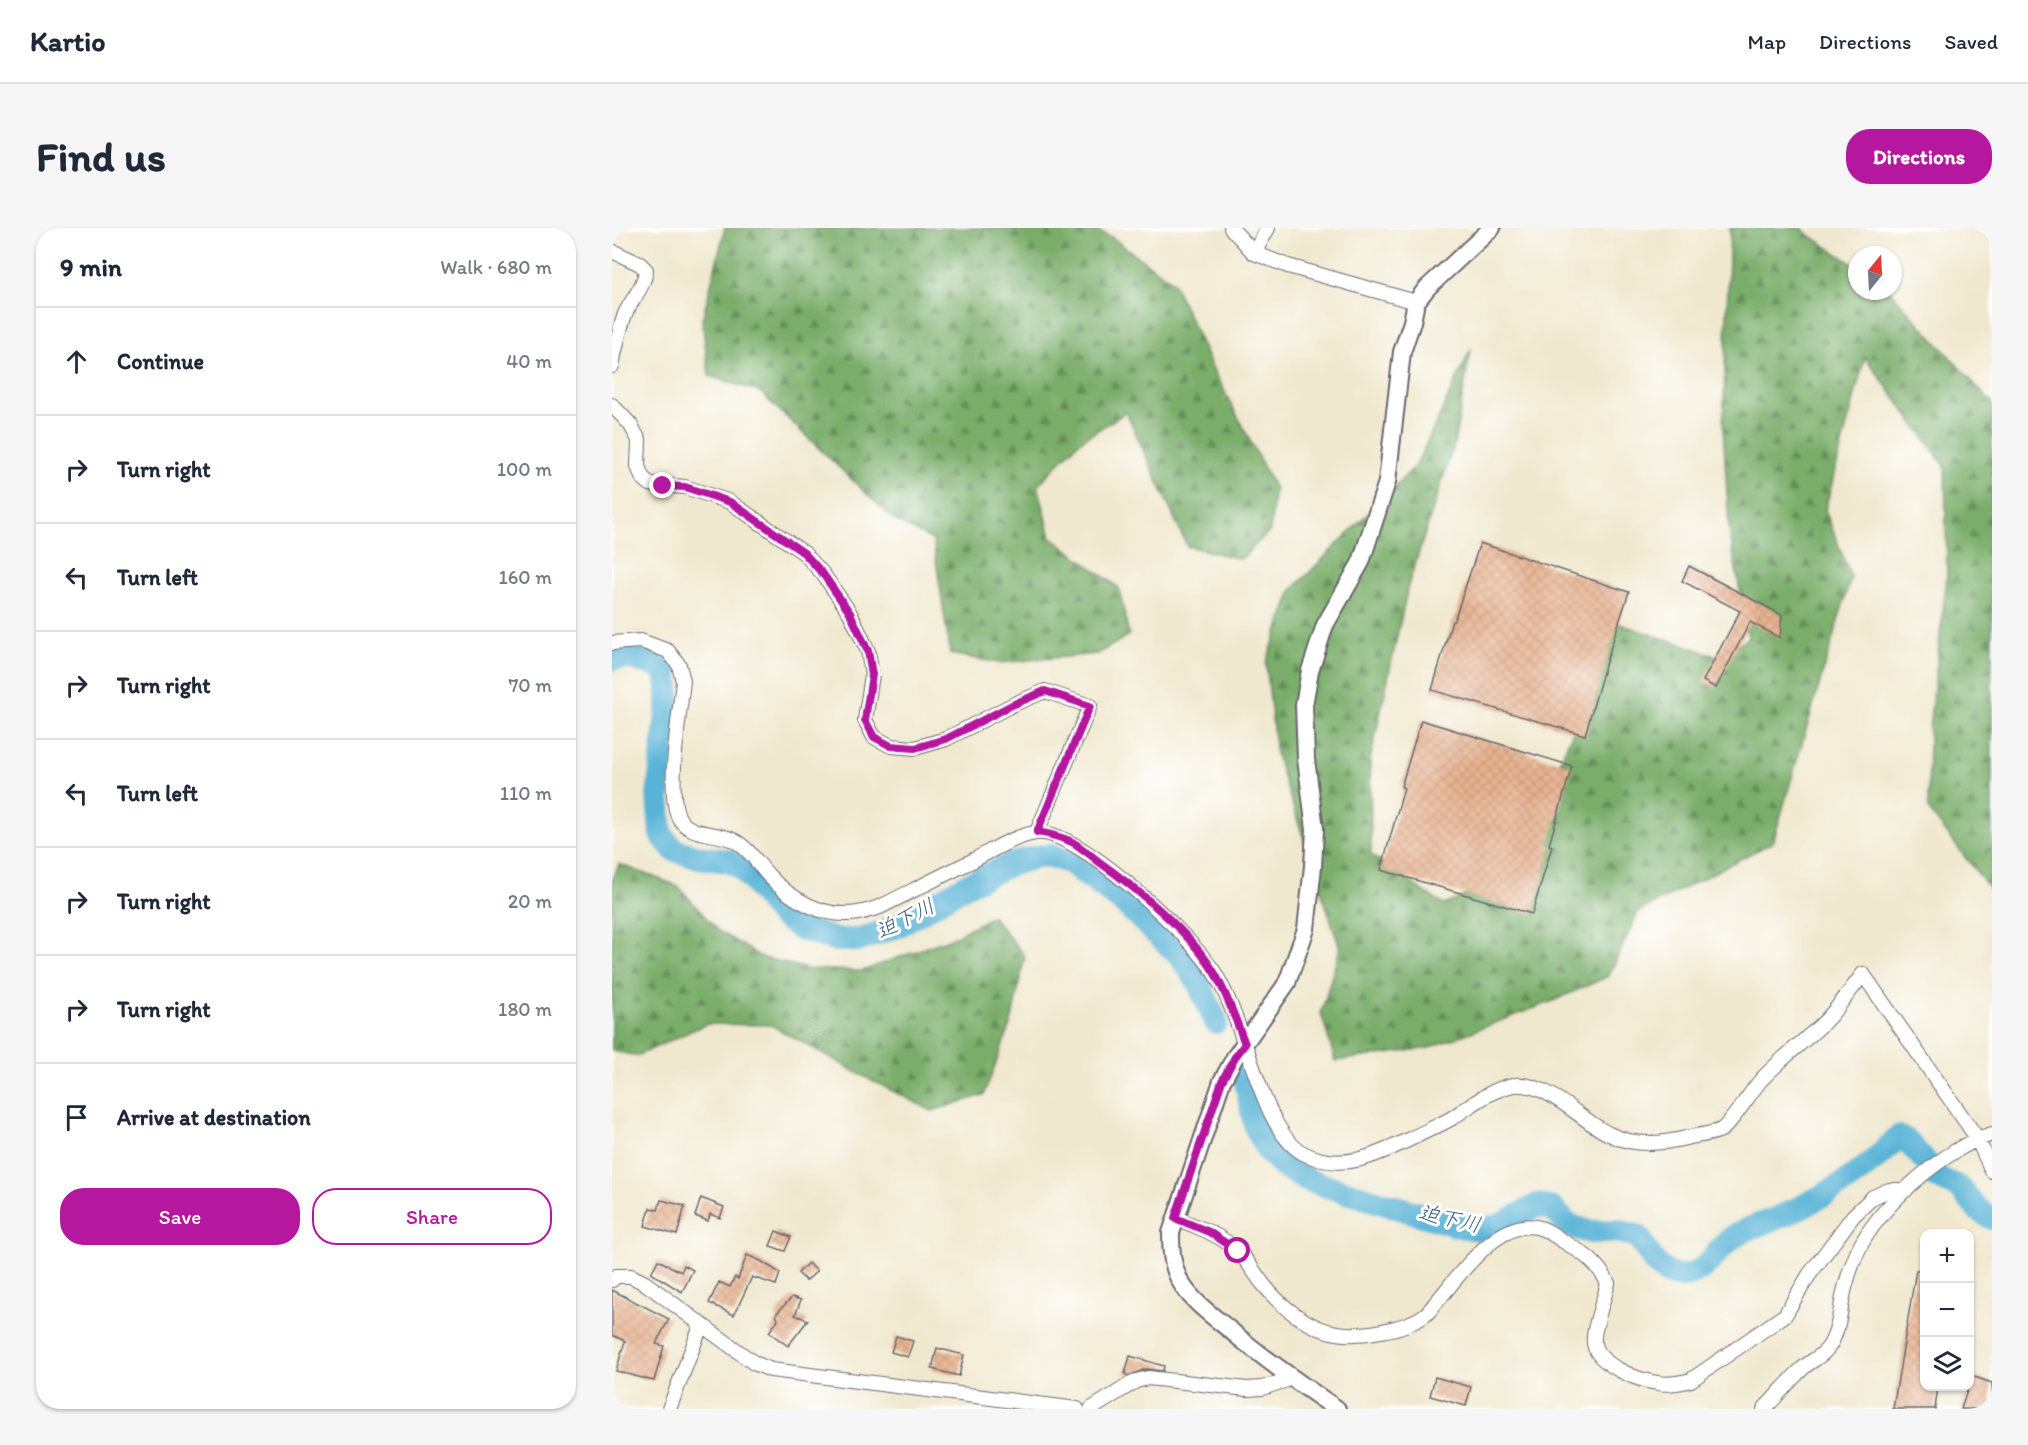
<!DOCTYPE html>
<html lang="en">
<head>
<meta charset="utf-8">
<style>
  body { margin:0; font-family:Itim,"Klee One",sans-serif; background:#f6f6f7; color:#1f2937 }
  .controls { position:absolute; right:18px; bottom:18px; display:grid; overflow:hidden; border-radius:12px; box-shadow:0 2px 4px #0004 }
  .controls button { width:54px; height:54px; display:grid; place-items:center; padding:0; border:0; border-bottom:2px solid #e0e1e3; background:#fff; color:#1f2937; font:30px sans-serif }
  .compass { position:absolute; left:1236px; top:18px; width:54px; height:54px; border-radius:50%; background:#fff; box-shadow:0 2px 4px #0004; rotate:18deg }
  .stop { position:absolute; width:18px; height:18px; margin:-14px; border:4px solid #b5179e; border-radius:50%; background:#fff }
  .stop.end { background:#b5179e; border-color:#fff; box-shadow:0 2px 6px #0008 }
  .list { margin:0; padding:0; list-style:none }
  h2 { display:flex; justify-content:space-between; align-items:center; height:78px; margin:0; padding:0 24px; font-size:26px }
  h2 small { font-size:20px; font-weight:400; color:#747a83 }
  .list li { display:grid; grid-template-columns:39px 1fr auto; gap:18px; align-items:center; box-sizing:border-box; height:108px; padding:0 24px; border-top:2px solid #e0e1e3 }
  .list b { display:block; font-size:22px; white-space:nowrap }
  .list em { font-size:20px; font-style:normal; color:#747a83 }
  .actions { display:flex; gap:12px; padding:18px 24px }
  .actions a { flex:1; padding:14px 0; border:2px solid #b5179e; border-radius:24px; text-align:center; font-size:21px; color:#b5179e }
  .actions .main { background:#b5179e; color:#fff }
  .icon { flex:none; width:33px; height:33px; fill:none; stroke:currentColor; stroke-width:2; stroke-linecap:round; stroke-linejoin:round }
  .map { position:relative; flex:none; width:1380px; height:1181px; overflow:hidden; border-radius:24px }
  header { display:flex; align-items:center; gap:36px; box-sizing:border-box; height:84px; padding:0 30px; background:#fff; border-bottom:2px solid #e0e1e3 }
  header strong { font-size:28px }
  nav { display:flex; gap:33px; margin-inline-start:auto; font-size:21px }
  .intro { display:flex; align-items:center; justify-content:space-between; box-sizing:border-box; height:144px; padding:0 36px }
  h1 { margin:0; font-size:42px }
  .button { padding:15px 27px; border-radius:24px; background:#b5179e; color:#fff; font-size:21px; font-weight:700 }
  main { display:flex; gap:36px; padding:0 36px }
  aside { flex:1; background:#fff; border-radius:24px; box-shadow:0 2px 4px #0004 }
  .map>svg:first-child { display:block }
</style>
</head>
<body>
<header>
<strong>Kartio</strong>
<nav><a>Map</a><a>Directions</a><a>Saved</a></nav>
</header>
<div class="intro"><h1>Find us</h1><a class="button">Directions</a></div>
<main>
<aside>
<h2>9 min<small>Walk · 680 m</small></h2>
<ul class="list">
<li><svg class="icon" aria-label="ahead" viewBox="0 0 24 24"><path d="M12 20V5M6 11l6-6 6 6"/></svg><div><b>Continue</b></div><em>40 m</em></li>
<li><svg class="icon" aria-label="right" viewBox="0 0 24 24"><path d="M7 20v-9h11M14 6l5 5-5 5"/></svg><div><b>Turn right</b></div><em>100 m</em></li>
<li><svg class="icon" aria-label="left" viewBox="0 0 24 24"><path d="M17 20v-9H6M10 6l-5 5 5 5"/></svg><div><b>Turn left</b></div><em>160 m</em></li>
<li><svg class="icon" aria-label="right" viewBox="0 0 24 24"><path d="M7 20v-9h11M14 6l5 5-5 5"/></svg><div><b>Turn right</b></div><em>70 m</em></li>
<li><svg class="icon" aria-label="left" viewBox="0 0 24 24"><path d="M17 20v-9H6M10 6l-5 5 5 5"/></svg><div><b>Turn left</b></div><em>110 m</em></li>
<li><svg class="icon" aria-label="right" viewBox="0 0 24 24"><path d="M7 20v-9h11M14 6l5 5-5 5"/></svg><div><b>Turn right</b></div><em>20 m</em></li>
<li><svg class="icon" aria-label="right" viewBox="0 0 24 24"><path d="M7 20v-9h11M14 6l5 5-5 5"/></svg><div><b>Turn right</b></div><em>180 m</em></li>
<li><svg class="icon" aria-label="arrive" viewBox="0 0 24 24"><path d="M6 21V4h12l-3 4 3 4H6"/></svg><div><b>Arrive at destination</b></div></li>
</ul>
<div class="actions"><a class="main">Save</a><a>Share</a></div>
</aside>
<div class="map">
<svg width="1380" height="1181" viewBox="0 0 1380 1181">
  <defs>
    <pattern id="forest-firs" width="22" height="20" patternUnits="userSpaceOnUse" patternTransform="scale(1.5)"><rect width="22" height="20" fill="#79ad69"/><path d="M5 1l3.5 6h-7zM16 11l3.5 6h-7z" fill="#638c58"/></pattern>
    <pattern id="building-cross-hatch" width="8" height="8" patternUnits="userSpaceOnUse" patternTransform="scale(1.5)"><rect width="8" height="8" fill="#e8b390"/><path d="M0 0l8 8M0 8l8-8" fill="none" stroke="#c79a7d"/></pattern>
  </defs>
  <rect width="100%" height="100%" fill="#fff"/>
  <filter id="ink" filterUnits="userSpaceOnUse"><feTurbulence type="fractalNoise" baseFrequency=".0167" numOctaves="2"/><feDisplacementMap in="SourceGraphic" scale="12" xChannelSelector="R" yChannelSelector="G"/><feConvolveMatrix kernelMatrix="1 2 1 2 8 2 1 2 1" color-interpolation-filters="sRGB"/></filter>
  <filter id="wash" filterUnits="userSpaceOnUse"><feTurbulence type="fractalNoise" baseFrequency=".008" numOctaves="4" result="noise"/><feDisplacementMap in="SourceGraphic" scale="24" xChannelSelector="R" yChannelSelector="G"/><feGaussianBlur stdDeviation="1.35" result="paint"/><feColorMatrix in="noise" values="0 0 0 0 0 0 0 0 0 0 0 0 0 0 0 0 0 1.4 0 .05"/><feComposite in="paint" operator="in"/></filter>
  <g filter="url(#wash)">
    <rect width="100%" height="100%" fill="#f0e8ce"/>
    <!-- forest -->
    <path fill="url(#forest-firs)" stroke="#4e6852" stroke-width="1.5" d="M113,0H478L499,9L561,54L600,139L663,261L658,303L629,331L575,318L514,184L467,214L426,257L439,309L507,360L517,407L486,426L387,435L338,426L321,312L283,293L148,164L97,148L90,92Z
      M1118,0H1191L1193,4L1245,39V63H1278L1376,171L1380,173V664L1316,581L1317,501L1335,349L1333,238L1253,129L1213,282L1239,349L1161,614L1026,684L997,748L941,773L817,820L723,833L709,785L728,720L664,527L654,435L680,362L804,237L859,121L842,216L796,358L758,533L759,627L832,677L903,646L939,552L984,453L993,437L1005,395L1112,430L1136,409L1117,301L1111,197Z
      M7,636L66,658L105,702L149,729L195,741L250,743L342,709L380,688L413,728L399,795L372,867L320,883L255,850L159,797L94,796L25,828L0,823V653Z"/>
    <g fill="none" stroke-linecap="round" stroke-linejoin="round">
      <!-- river -->
      <path stroke="#59b3d6" stroke-width="24" d="M0,431L17,429L46,438L54,445L56,457V477L46,568L49,606L62,622L87,629L116,633L130,640L167,686L187,700L224,712H247L284,699L351,659L397,637L424,629L439,628L457,634L514,677L569,729L586,754L604,794
        M632,847L644,900L656,923L673,940L698,953L847,998L868,1001L887,998L925,977L941,981L956,997L978,1004L1004,1003L1026,1008C1036,1024 1046,1047 1067,1048C1094,1049 1102,1023 1121,1009C1134,1000 1157,994 1172,987C1216,967 1253,945 1286,909L1294,912L1314,934
        M1322,948L1348,960L1366,982L1380,990"/>
    </g>
    <g id="blocks">
      <!-- building -->
      <path fill="url(#building-cross-hatch)" d="M868,315L1017,364L993,437L973,507L820,462L840,393H842Z
        M1077,338L1170,387L1168,410L1138,394L1104,460L1091,453L1128,383L1070,353Z
        M809,492L960,538L937,617L940,618L920,686L769,642L792,560L789,559Z
        M89,970L112,979L108,990L98,986L96,993L83,988Z
        M49,972L73,978L65,1007L33,998L38,980L46,982Z
        M164,1003L179,1009L173,1023L158,1018Z
        M135,1027L149,1033L168,1045L164,1057L140,1049L122,1087L97,1075L107,1054L118,1059L123,1049L126,1051Z
        M46,1032L69,1044L72,1037L81,1042L70,1064L39,1045Z
        M196,1035L205,1043L194,1053L186,1045Z
        M1304,1042L1312,1043V1158H1326L1323,1181H1281Z
        M0,1062L57,1091L44,1116L52,1118L42,1153L4,1143L13,1113L0,1107Z
        M180,1069L189,1072L183,1087L196,1092L176,1118L157,1104L166,1092L164,1086Z
        M284,1108L301,1113L296,1129L279,1124Z
        M325,1120L352,1127L347,1148L320,1141Z
        M518,1128L552,1138L551,1143L534,1141L516,1148L513,1146Z
        M1360,1148L1380,1155V1181H1349Z
        M823,1149L859,1159L854,1178L818,1168Z"/>
    </g>
  </g>
  <g filter="url(#ink)">
    <use href="#blocks" fill-opacity="0" stroke="#6a676e" stroke-width="1.5"/>
    <g fill="none" stroke-linecap="round" stroke-linejoin="round">
      <!-- minor casing -->
      <g stroke="#6a676e" stroke-width="16">
        <path id="minor" d="M619,0L642,25L676,38L804,74
          M0,23L28,36L34,42C32,59 20,71 13,86C7,103 3,121 0,138
          M642,25L656,0
          M0,177L18,196L27,212L26,238L30,249L38,256L73,259L118,274L192,325L211,346L238,385L256,423L260,447L253,492L262,509L279,518L303,520L334,511L400,477L433,463L478,478L425,604
          M0,415L29,413L56,423L67,437L71,453C68,483 54,566 67,590C77,608 104,604 121,612C136,619 145,635 156,647C178,671 212,691 246,685C253,684 261,681 268,679C298,664 329,648 360,633C379,623 402,608 424,605C465,599 580,709 602,744C615,765 624,791 632,814C644,845 660,909 691,925C729,945 766,927 800,910C814,903 828,897 840,890C860,877 879,861 902,857C935,853 969,893 997,906C1023,919 1051,916 1078,909C1087,907 1101,906 1109,902C1118,897 1140,862 1149,852C1168,832 1186,818 1206,800C1223,785 1237,764 1251,746L1365,910L1380,943
          M563,990C584,998 609,1007 627,1024C636,1033 643,1046 651,1056C668,1078 697,1101 725,1105C749,1109 794,1101 813,1087C819,1082 823,1075 828,1070C849,1044 892,985 931,1001C938,1004 945,1009 951,1013C971,1025 985,1034 996,1055C993,1068 980,1103 982,1115C984,1136 1027,1153 1046,1155C1057,1157 1068,1155 1079,1152L1173,1087L1197,1047L1241,988L1261,969L1277,962H1294
          M0,1052L4,1048H19L33,1055L142,1135L159,1142L465,1181
          M57,1181L89,1098
          M479,1181L524,1153L536,1150L635,1161L650,1160L678,1151
          M1152,1181C1165,1168 1177,1153 1190,1141C1199,1132 1211,1129 1218,1117C1228,1100 1228,1079 1233,1060C1236,1048 1240,1036 1245,1025C1264,980 1334,919 1380,906"/>
      </g>
      <!-- tertiary casing -->
      <g stroke="#6a676e" stroke-width="20">
        <path id="tertiary" d="M725,1181C688,1156 652,1131 618,1102C602,1089 583,1076 571,1058C560,1041 559,1024 559,1005L610,853L623,829L675,755L694,701L701,638L703,601L694,531L692,477L698,443L713,397L749,334L775,254L790,124L800,94L804,74L815,60L880,0"/>
      </g>
      <!-- minor -->
      <use href="#minor" stroke="#fff" stroke-width="14"/>
      <!-- tertiary -->
      <use href="#tertiary" stroke="#fff" stroke-width="16"/>
    </g>
  </g>
  <g fill="none" stroke-linecap="round" stroke-linejoin="round" filter="url(#ink)">
    <!-- route -->
    <path stroke="#b5179e" stroke-width="8" d="M51,258L73,259L118,274L192,325L211,346L238,385L256,423L260,447L253,492L262,509L279,518L303,520L334,511L400,477L433,463L478,478L425,604C437,606 449,609 460,614C469,619 478,627 486,633C524,660 578,704 602,744C615,766 624,792 633,816L623,829L610,853L563,990L597,1004L626,1023"/>
  </g>
  <g text-anchor="middle" dominant-baseline="central" stroke-width="6" stroke-linejoin="round" paint-order="stroke">
    <!-- water labels -->
    <g font-size="21" font-style="italic" fill="#385c79" stroke="#fff">
      <text transform="translate(293 690) rotate(-27)">迫下川</text>
      <text transform="translate(838 990) rotate(13)">迫下川</text>
    </g>
  </g>
</svg>
<div class="controls">
<button>+</button>
<button>−</button>
<button><svg class="icon" aria-label="layers" viewBox="0 0 24 24"><path d="M12 4l9 5-9 5-9-5zM3 14l9 5 9-5"/></svg></button>
</div>
<svg class="compass" viewBox="-18 -18 36 36"><path d="M0-13l5 13h-10z" fill="#e53935"/><path d="M0 13l5-13h-10z" fill="#747a83"/></svg>
<div class="stop" style="left:626px;top:1023px"></div>
<div class="stop end" style="left:51px;top:258px"></div>
</div>
</main>
</body>
</html>
